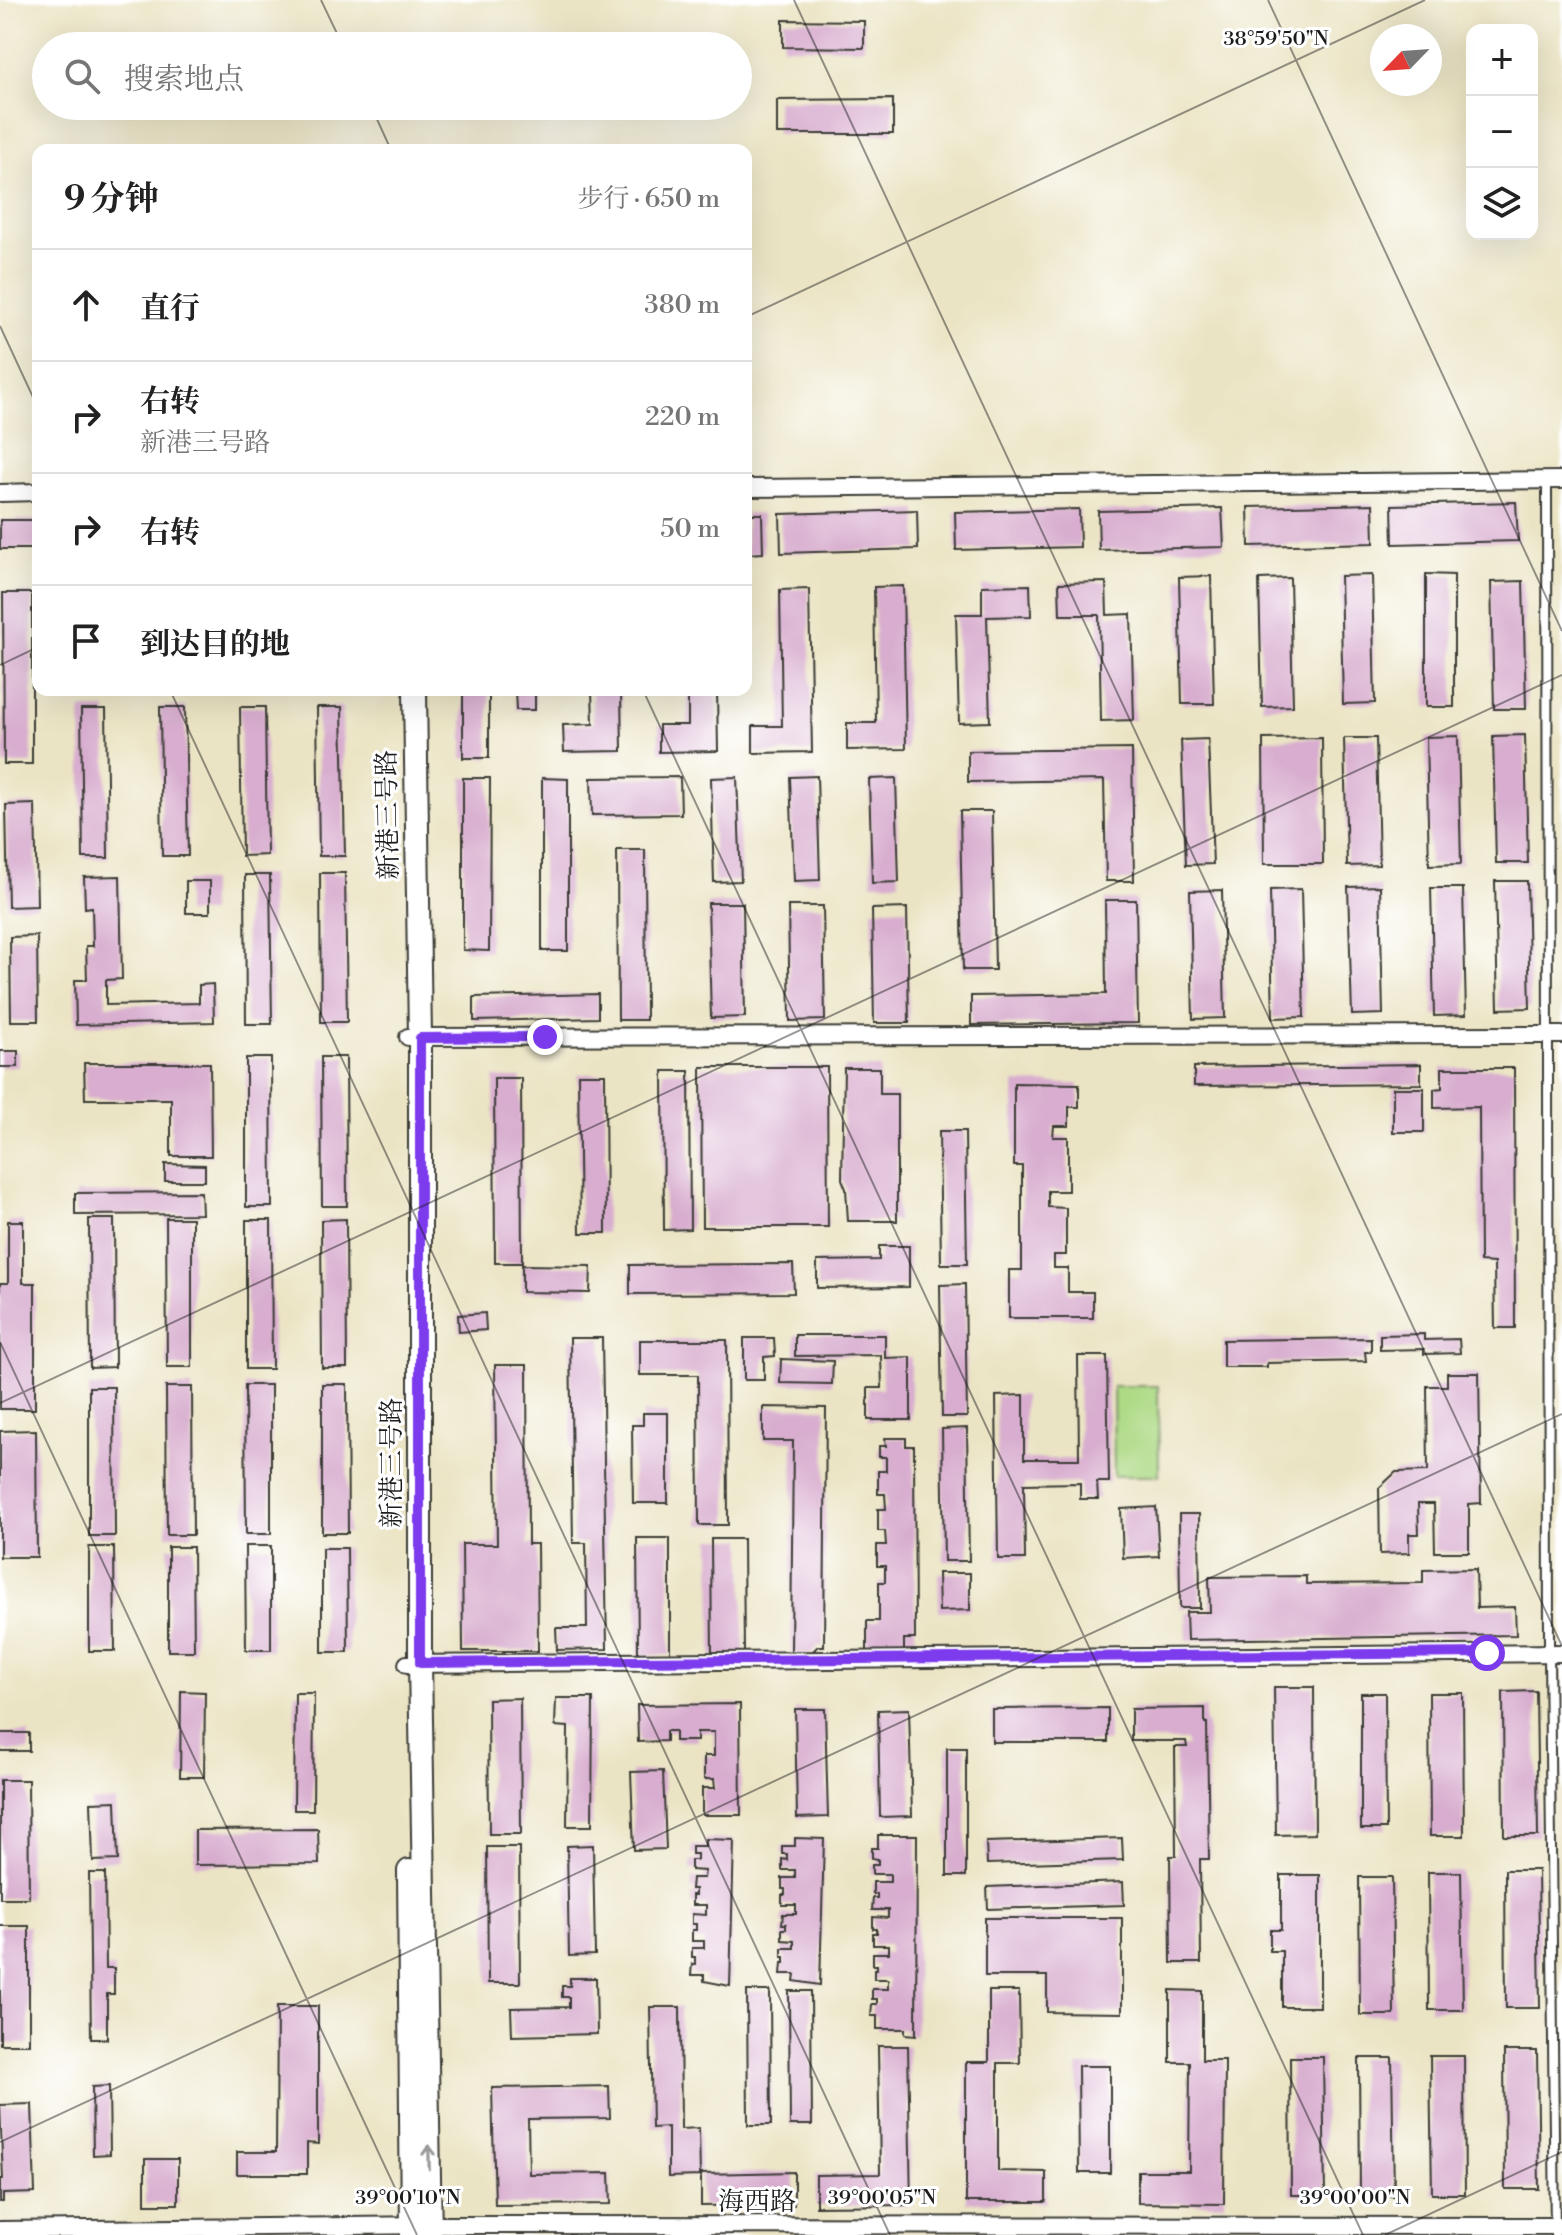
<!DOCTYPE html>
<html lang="zh">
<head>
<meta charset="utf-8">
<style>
  body { margin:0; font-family:"Libre Bodoni","Noto Serif SC",serif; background:#f2f2f2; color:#222 }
  .controls { position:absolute; right:24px; top:24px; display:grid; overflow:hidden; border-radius:16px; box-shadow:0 8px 32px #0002 }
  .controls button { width:72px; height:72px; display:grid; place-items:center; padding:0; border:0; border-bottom:2px solid #e0e0e0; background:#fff; color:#222; font:40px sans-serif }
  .compass { position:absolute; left:1370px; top:24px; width:72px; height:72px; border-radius:50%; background:#fff; box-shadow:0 8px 32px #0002; rotate:245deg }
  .stop { position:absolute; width:24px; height:24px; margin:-18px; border:6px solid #7c3aed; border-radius:50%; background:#fff }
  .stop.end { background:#7c3aed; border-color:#fff; box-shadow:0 2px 8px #0008 }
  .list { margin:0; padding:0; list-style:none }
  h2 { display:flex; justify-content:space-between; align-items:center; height:104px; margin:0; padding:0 32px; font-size:34px }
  h2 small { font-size:26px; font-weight:400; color:#767676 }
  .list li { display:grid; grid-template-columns:52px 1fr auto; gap:24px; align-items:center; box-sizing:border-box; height:112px; padding:0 32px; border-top:2px solid #e0e0e0 }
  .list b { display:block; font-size:30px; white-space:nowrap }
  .list p { margin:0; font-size:26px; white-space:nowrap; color:#767676 }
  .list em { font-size:26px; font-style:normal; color:#767676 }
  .icon { flex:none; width:44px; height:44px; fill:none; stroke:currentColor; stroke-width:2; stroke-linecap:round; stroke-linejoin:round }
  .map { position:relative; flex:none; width:1562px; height:2235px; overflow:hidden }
  .search { position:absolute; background:#fff; box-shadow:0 8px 32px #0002; left:32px; top:32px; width:720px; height:88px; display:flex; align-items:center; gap:20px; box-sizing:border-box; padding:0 28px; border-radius:44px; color:#767676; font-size:30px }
  .panel { position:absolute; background:#fff; box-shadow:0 8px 32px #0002; left:32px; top:144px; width:720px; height:552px; border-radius:16px }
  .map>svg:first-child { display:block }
</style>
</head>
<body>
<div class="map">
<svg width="1562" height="2235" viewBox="0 0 1562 2235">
  <rect width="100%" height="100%" fill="#fff"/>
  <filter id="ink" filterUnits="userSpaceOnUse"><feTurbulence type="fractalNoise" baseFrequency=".0125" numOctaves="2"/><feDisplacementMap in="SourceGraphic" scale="16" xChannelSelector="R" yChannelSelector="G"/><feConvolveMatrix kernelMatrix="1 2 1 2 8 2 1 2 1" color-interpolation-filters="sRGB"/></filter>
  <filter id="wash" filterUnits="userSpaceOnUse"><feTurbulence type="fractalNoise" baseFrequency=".006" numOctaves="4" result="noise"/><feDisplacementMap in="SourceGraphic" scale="32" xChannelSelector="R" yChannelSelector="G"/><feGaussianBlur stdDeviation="1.8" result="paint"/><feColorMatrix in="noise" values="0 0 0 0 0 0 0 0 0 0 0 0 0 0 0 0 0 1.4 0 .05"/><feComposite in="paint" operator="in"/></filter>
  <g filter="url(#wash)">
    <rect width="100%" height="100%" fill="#ebe4c4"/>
    <!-- green -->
    <path fill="#aeda86" stroke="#657b51" stroke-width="2" d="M1113,1386H1158L1159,1476H1114Z"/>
    <g id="blocks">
      <!-- building -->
      <path fill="#d8adcf" d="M783,20L864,21V48L783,47Z
        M893,99V134H777V100Z
        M1516,502L1518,541L1393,544L1392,505Z
        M1373,504L1374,543L1249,546L1248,507Z
        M1222,508L1224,547L1099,550L1098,511Z
        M1079,509L1080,547L956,550L955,512Z
        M917,510L918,549L781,553L780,514Z
        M746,514H762L763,553L746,554Z
        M0,520H38V549H0Z
        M1426,574L1454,575V707H1426Z
        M1372,575L1375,703L1343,704L1340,576Z
        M1211,576L1214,704H1182L1179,577Z
        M1290,578L1293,706L1262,707L1259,579Z
        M1523,581L1526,709H1494L1491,582Z
        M1106,582L1107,615L1131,614L1134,720L1101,721L1099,615H1060L1059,583Z
        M1030,585L1031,616L987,617L990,722L959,723L956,614H982V586Z
        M903,586L906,749L847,750V723H876L874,587Z
        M809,589L812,752L753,753V726H782L780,590Z
        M3,593H32V764H4Z
        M463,690H489V758H463Z
        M515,690H535V710H516Z
        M592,690H621L622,751L564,752L563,725L593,724Z
        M688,690H717L718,751L659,752V725H688Z
        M160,707H185L188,856H162Z
        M240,707H265L267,855L242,856Z
        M317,707H342L345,856H319Z
        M81,709H106L108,858H83Z
        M1525,735L1528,863H1496L1493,736Z
        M1458,736L1461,864L1429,865L1426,737Z
        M1322,738L1323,864H1264L1263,739Z
        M1344,738H1376L1379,865L1347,866Z
        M1208,739L1213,864L1186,865L1181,740Z
        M1132,749L1134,881H1106L1104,780L968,782V751Z
        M817,776L820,880L794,881L790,777Z
        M680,777L681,814L592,815L591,778Z
        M737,777L741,881L714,882L711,778Z
        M463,778H490L489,951L463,950Z
        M542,778L568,779V951H542Z
        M896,778L899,882L872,883L869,779Z
        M35,804L37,906L8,907L6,805Z
        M960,811H992L995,970H963Z
        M617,850H645L646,1020H618Z
        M320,873H345L347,1022H321Z
        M245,875H270L272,1024H246Z
        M120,876L122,979L106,980V1005L199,1003V985L213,984L214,1022L76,1025L75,980H87L86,946H93L92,907L85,908L84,877Z
        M186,881H210V913H186Z
        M1495,881H1527L1530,1008L1498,1009Z
        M1380,886L1383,1014L1352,1015L1348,887Z
        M1431,888H1463L1466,1015L1434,1016Z
        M1301,889L1304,1017L1273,1018L1270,890Z
        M1222,890L1225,1018L1193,1019L1190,891Z
        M1105,900H1136L1138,1023L971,1025V996L1106,994Z
        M708,903H743L745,1017L711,1018Z
        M788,906H823L825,1020L790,1021Z
        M907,908L909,1023H874L872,909Z
        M37,936L38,1021H11L10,937Z
        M598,994V1018L474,1021V997Z
        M0,1051H18V1067H0Z
        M321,1057H346L347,1206H322Z
        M246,1058H271L272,1207H246Z
        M84,1063H210L211,1156H171V1099H85Z
        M1421,1064V1084L1194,1086V1067Z
        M701,1067H827L828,1227H702Z
        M844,1068H880V1094H897V1221H848L846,1189L842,1179Z
        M1442,1068H1514L1515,1328H1495L1494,1263L1480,1262L1479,1107L1434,1108V1089L1442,1088Z
        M663,1071H689L690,1229L664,1230Z
        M578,1074H605L606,1233H580Z
        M494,1078H521L522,1263H495Z
        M1014,1083L1079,1084V1107H1069V1126H1054L1053,1137H1068V1191H1048V1207L1066,1208V1255H1054V1268H1068V1292H1093V1318H1009V1270H1022V1166H1014Z
        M1393,1088H1424V1132H1393Z
        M939,1131H965L967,1264H941Z
        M165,1164L205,1165V1181H165Z
        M201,1192L202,1214L75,1215V1193Z
        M166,1218H192V1367H167Z
        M89,1219H114L115,1367L90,1368Z
        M346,1219L347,1368H322L321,1220Z
        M246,1220H271L272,1369H246Z
        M8,1221H23V1283H35V1409H0V1283H8Z
        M879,1246H909V1287L817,1288V1261L879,1260Z
        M793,1264L794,1293L630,1294V1265Z
        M522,1265L591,1266L590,1293L522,1292Z
        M965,1284L967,1417H942L940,1285Z
        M485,1313L486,1330L459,1332L458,1315Z
        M1424,1334V1340L1459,1339L1460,1353L1424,1354V1349L1380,1350V1335Z
        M795,1335H885V1358L911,1357V1420H868V1388H882L881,1355L795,1356Z
        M570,1338H602L607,1649L557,1650L556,1628H587L586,1543H573Z
        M744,1338H774L775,1356L764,1357V1380H744Z
        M1371,1338V1352H1365L1366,1361L1267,1363V1367H1223V1340Z
        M640,1340H727L728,1525H699L698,1375H640Z
        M1078,1356H1107L1109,1482H1097L1098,1499H1080V1483L1024,1484L1025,1559H998L996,1396L1024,1395V1459H1079Z
        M781,1359L833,1361L832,1384L780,1383Z
        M495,1365H527L528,1544H537L538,1651H463L462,1544H497Z
        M1447,1373H1479L1481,1503L1469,1504V1552H1435L1434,1504H1418L1419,1534H1409V1553L1380,1554L1379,1488L1396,1472L1428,1471L1427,1386H1447Z
        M322,1384H347L348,1533H322Z
        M245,1385H271V1534H246Z
        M89,1387H114L115,1536H89Z
        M166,1387H192L193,1535H167Z
        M763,1407L826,1408L824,1646H818L810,1654H791L793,1441H763Z
        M643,1413H668V1503H633L632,1425H643Z
        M967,1428L969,1561H944L942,1429Z
        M36,1430L37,1557H0V1431Z
        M885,1438H906V1446H914L915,1639H904V1653L867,1654V1621H879V1582H885V1566H877V1545H886L885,1531H878V1509H886L885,1494H878V1471H886V1457H879V1446H886Z
        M1156,1507L1159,1556L1123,1558L1121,1509Z
        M1179,1514H1199L1200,1608H1180Z
        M637,1538H670V1655H638Z
        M711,1539H743L744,1656H712Z
        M245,1546H271V1650H246Z
        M89,1547H114L115,1651H89Z
        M168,1547H193L194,1651H168Z
        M322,1548H347L348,1652H322Z
        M1476,1569L1477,1608L1515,1607L1516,1635L1187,1640L1186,1612H1210L1209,1577L1306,1576V1584L1423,1583V1570Z
        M938,1573H970V1610L939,1611Z
        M1274,1687H1314L1315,1834L1276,1835Z
        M181,1691L205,1692L204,1777H180Z
        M1536,1691L1538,1836H1504L1503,1692Z
        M295,1693H314L313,1810H294Z
        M1361,1693H1385L1386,1829H1361Z
        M1429,1693H1463L1464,1836H1430Z
        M520,1698L521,1834H489L488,1699Z
        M556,1698H593L592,1826H567L568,1727L555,1726Z
        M740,1704L741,1815H702V1788H715L714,1779H704V1756H714V1732H697V1741H675V1731H666V1741L638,1742L637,1705Z
        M1108,1708V1742H992V1709Z
        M1205,1708V1723H1207L1209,1859H1200L1201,1963H1171L1170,1856H1176L1175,1747H1187L1186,1741H1131V1709Z
        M795,1709H825L828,1817L797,1818Z
        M909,1709L912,1816L880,1817L878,1710Z
        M0,1733H29V1751H0Z
        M947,1748H966V1876H947Z
        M663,1771L666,1849L634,1850L631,1772Z
        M0,1780H28L29,1898H0Z
        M116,1801L118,1860L93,1861L91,1802Z
        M318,1829L319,1864L195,1865V1830Z
        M878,1835H917L916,2035L905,2034V2029H877V2016H871L872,2004H877V1999H872V1989H888V1979H874V1969H877V1965H873V1953H889V1945H873V1933H877V1929H873V1917L888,1918V1910H872L873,1898H877V1894H873V1882H890V1874H872V1865H878V1859L872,1858V1848H878Z
        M795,1838L824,1839L820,1985L794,1981L795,1974H781L782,1963H785V1957H782V1948H794V1941L782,1940V1929H786V1924H782L783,1914H796V1905H782V1895H785V1889H782V1878H795V1870H782V1859L787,1860V1854H782V1846H795Z
        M1122,1838L1123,1860L987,1864L986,1842Z
        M705,1839L734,1840L730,1986L704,1981V1975H691L692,1964H695V1957H692V1948H704V1941H692V1930H696V1924H692V1914L706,1915V1905H692V1895H695V1889H691L692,1878H704L705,1871L691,1870V1860H697V1854H692V1846H705Z
        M593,1845L595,1955L569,1956L567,1846Z
        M487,1847H519L520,1983H488Z
        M1505,1870H1538L1540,2008H1506Z
        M1428,1872H1461L1463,2010H1429Z
        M89,1873H105L106,1968H114V1994H107V2039H91Z
        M1281,1875H1320V2007H1282V1951H1270V1930H1281Z
        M1359,1877H1392L1394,2015H1360Z
        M1123,1882L1124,1905L988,1909L987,1887Z
        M985,1918H1122V2013L1047,2012V1976H985Z
        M0,1926H29V2044H0Z
        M570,1978H596L597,2034L512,2036L511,2008L569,2007V1997H562V1986H570Z
        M1170,1990L1202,1991V2060H1225L1224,2204L1138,2203V2171H1189L1190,2062H1170Z
        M747,1991H770L771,2125H748Z
        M789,1991H811L812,2125H790Z
        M989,1991H1019L1020,2063H998V2171L1046,2172V2202H966V2062H989Z
        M277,2006H318V2144L307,2143V2174H237V2152H276Z
        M650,2007H680L681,2129L699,2128L700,2176L668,2177V2127L652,2128Z
        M878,2046H908L911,2205L816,2206V2175L880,2174Z
        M1504,2051H1537L1539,2189H1505Z
        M1430,2056H1464L1465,2194H1432Z
        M1290,2057H1323L1325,2195H1291Z
        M1359,2058H1392L1394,2196H1360Z
        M1078,2066H1110V2173H1079Z
        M109,2086L110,2154L93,2155L92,2087Z
        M609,2086L610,2118L528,2119L529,2174L610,2173L611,2204L495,2205L492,2088Z
        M32,2104L35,2193L3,2194V2202H0V2179H3L0,2105Z
        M145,2159H178V2204H145Z
        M794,2172V2205L701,2206V2174Z"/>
    </g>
  </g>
  <g filter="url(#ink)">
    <use href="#blocks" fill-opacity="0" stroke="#3b3a35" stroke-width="2"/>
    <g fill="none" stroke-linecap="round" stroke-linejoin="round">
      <!-- lane casing -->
      <g stroke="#3b3a35" stroke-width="12">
        <path id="lane" d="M1547,481L1549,1653L1555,2235"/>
      </g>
      <!-- street casing -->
      <g stroke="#3b3a35" stroke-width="20">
        <path id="street" d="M746,488L1562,480
          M0,493L38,492
          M408,1037L1562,1035
          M407,1664L1562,1653
          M0,2230L430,2225L1562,2226"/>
      </g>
      <!-- secondary casing -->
      <g stroke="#3b3a35" stroke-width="26">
        <path id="secondary" d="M415,690L420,1038V1663L430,2235
          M409,1871L412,2235"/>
      </g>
      <!-- lane -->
      <use href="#lane" stroke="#fff" stroke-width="8"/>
      <!-- street -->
      <use href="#street" stroke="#fff" stroke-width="16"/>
      <!-- secondary -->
      <use href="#secondary" stroke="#fff" stroke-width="22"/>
    </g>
    <!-- one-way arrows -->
    <defs><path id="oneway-shaft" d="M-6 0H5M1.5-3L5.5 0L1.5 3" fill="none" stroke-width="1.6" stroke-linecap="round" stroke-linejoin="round" transform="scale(2)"/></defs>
    <use stroke="#999" href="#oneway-shaft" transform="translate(429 2157) rotate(-91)"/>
  </g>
  <g fill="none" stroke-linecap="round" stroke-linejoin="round" filter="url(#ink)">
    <!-- route -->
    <path stroke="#7c3aed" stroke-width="10" d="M545,1037L420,1038V1663L1487,1653"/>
  </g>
  <!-- ticks -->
  <path fill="none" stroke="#1c1c1c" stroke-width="2" stroke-opacity="0.45" d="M321,0L343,46M794,0L1562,1646M1268,0L1562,631M371,106L391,150M746,317L1425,0M0,326L38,408M0,665L38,647M170,690L890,2235M643,690L1363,2235M0,1342L417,2235M0,1403L1562,675M0,2142L1562,1414M1385,2235L1562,2152"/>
  <g text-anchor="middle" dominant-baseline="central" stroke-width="6" stroke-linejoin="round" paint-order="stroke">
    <!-- street labels -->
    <g font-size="26" fill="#1c1c1c" stroke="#fff">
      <text transform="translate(388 815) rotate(-91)">新港三号路</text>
      <text transform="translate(392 1463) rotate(-90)">新港三号路</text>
      <text x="757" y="2202">海西路</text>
    </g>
  </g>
  <g font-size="20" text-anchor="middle" fill="#1c1c1c" stroke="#fff" stroke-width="6" stroke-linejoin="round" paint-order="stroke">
    <text x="1276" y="45">38°59'50"N</text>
    <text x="408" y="2204">39°00'10"N</text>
    <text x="882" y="2204">39°00'05"N</text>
    <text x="1355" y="2204">39°00'00"N</text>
  </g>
</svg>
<div class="controls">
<button>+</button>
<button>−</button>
<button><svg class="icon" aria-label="layers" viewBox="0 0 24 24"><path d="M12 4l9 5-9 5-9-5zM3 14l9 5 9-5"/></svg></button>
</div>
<svg class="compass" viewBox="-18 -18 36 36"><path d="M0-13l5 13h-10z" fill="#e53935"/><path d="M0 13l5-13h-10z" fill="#767676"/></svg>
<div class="stop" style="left:1487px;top:1653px"></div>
<div class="stop end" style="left:545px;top:1037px"></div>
<div class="search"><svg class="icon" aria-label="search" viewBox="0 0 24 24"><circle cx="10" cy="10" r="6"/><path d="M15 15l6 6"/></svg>搜索地点</div>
<section class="panel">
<h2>9 分钟<small>步行 · 650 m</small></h2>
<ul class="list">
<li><svg class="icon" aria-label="ahead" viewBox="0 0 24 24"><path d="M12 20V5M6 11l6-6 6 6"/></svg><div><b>直行</b></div><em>380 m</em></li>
<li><svg class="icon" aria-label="right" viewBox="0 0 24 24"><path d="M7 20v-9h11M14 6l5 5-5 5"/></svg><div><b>右转</b><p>新港三号路</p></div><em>220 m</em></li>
<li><svg class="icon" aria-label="right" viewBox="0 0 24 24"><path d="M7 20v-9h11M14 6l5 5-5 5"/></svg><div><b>右转</b></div><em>50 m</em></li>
<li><svg class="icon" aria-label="arrive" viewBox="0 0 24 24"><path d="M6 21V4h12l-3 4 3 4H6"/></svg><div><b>到达目的地</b></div></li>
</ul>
</section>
</div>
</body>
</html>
